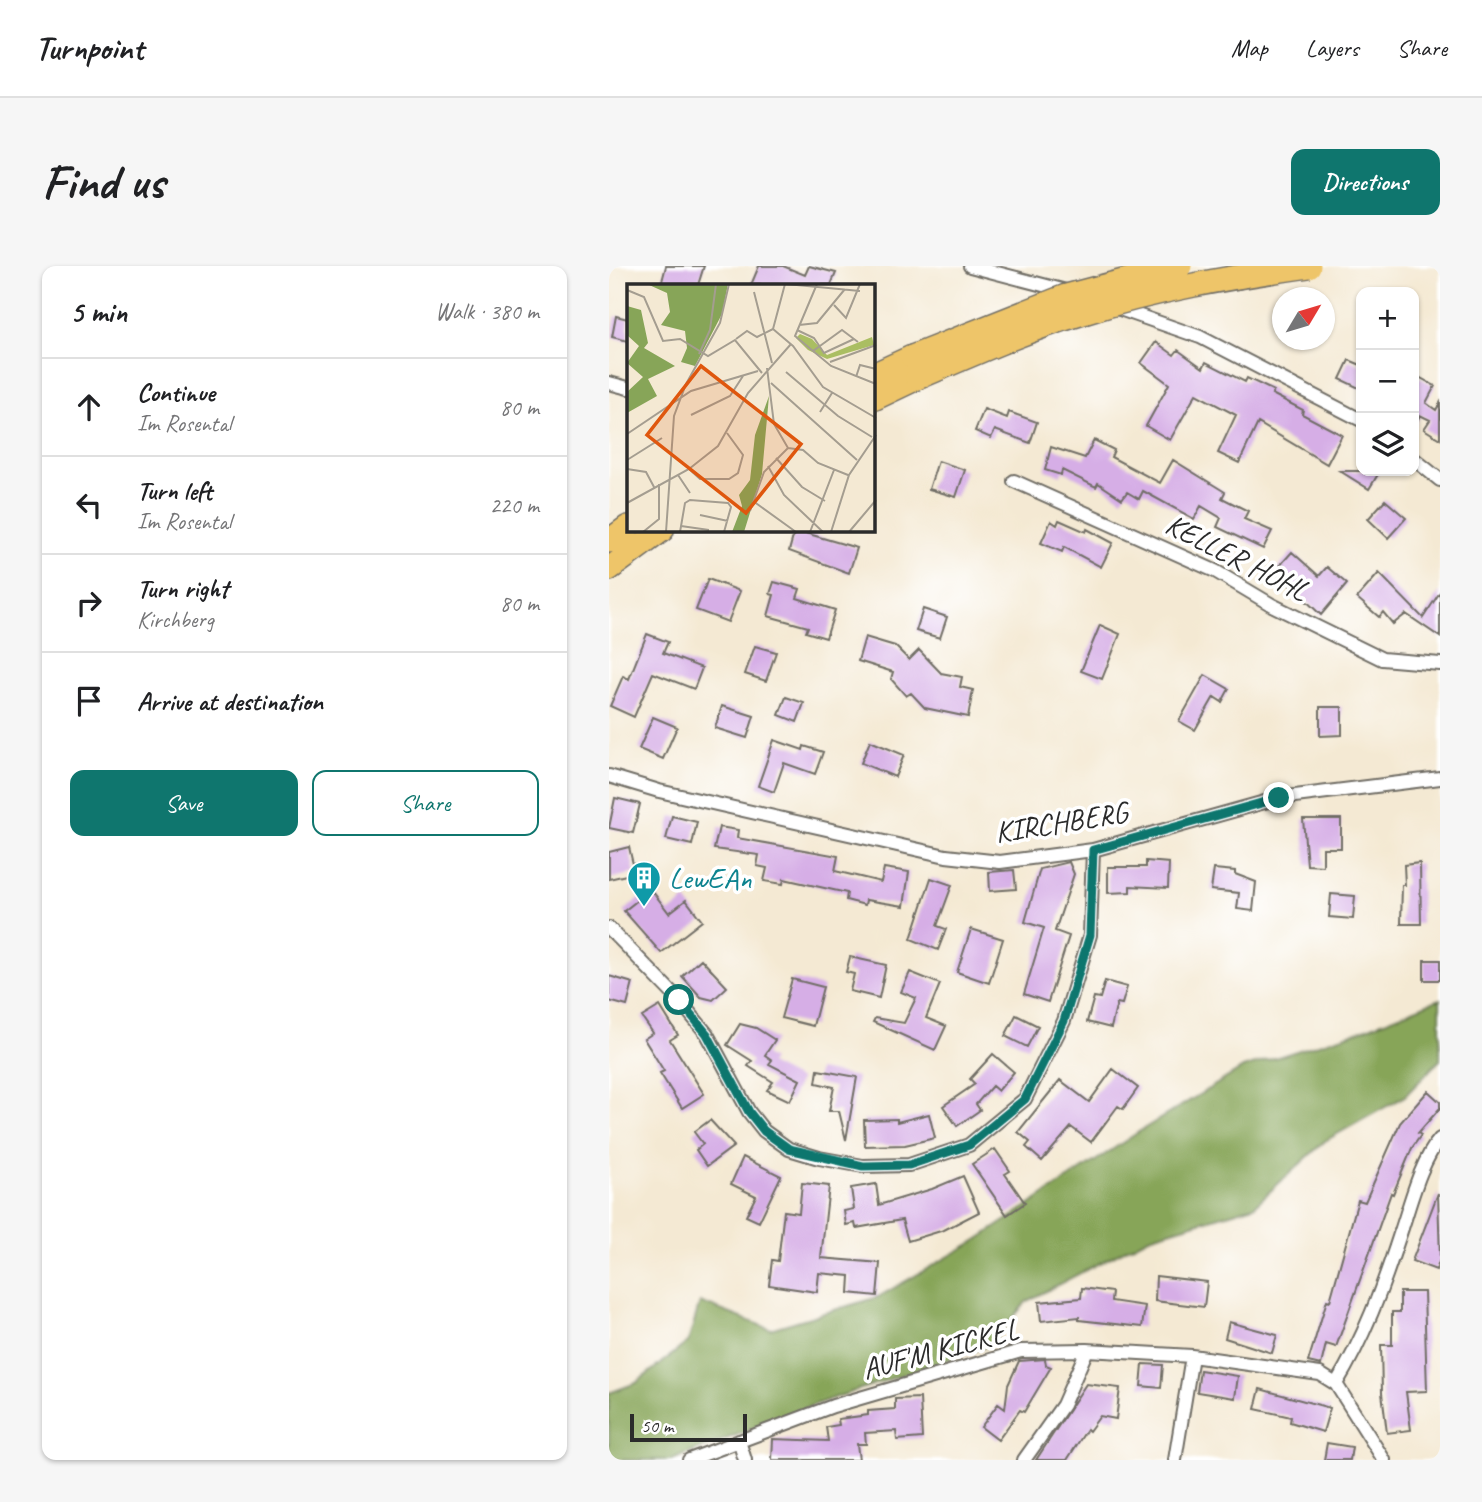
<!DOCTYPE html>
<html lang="en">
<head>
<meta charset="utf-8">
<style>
  body { margin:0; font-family:Caveat,sans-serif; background:#f6f6f6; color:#202124 }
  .controls { position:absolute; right:21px; top:21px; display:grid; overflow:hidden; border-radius:14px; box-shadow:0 2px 5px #0004 }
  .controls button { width:63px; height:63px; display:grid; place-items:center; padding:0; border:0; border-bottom:2px solid #e0e0e0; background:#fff; color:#202124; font:35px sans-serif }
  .compass { position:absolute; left:663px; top:21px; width:63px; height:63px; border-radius:50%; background:#fff; box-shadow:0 2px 5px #0004; rotate:52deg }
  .scale { position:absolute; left:21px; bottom:18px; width:117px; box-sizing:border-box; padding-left:7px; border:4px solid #2b2b2b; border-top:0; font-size:19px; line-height:24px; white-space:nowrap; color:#2b2b2b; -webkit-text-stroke:5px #fff; paint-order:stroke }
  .stop { position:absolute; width:21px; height:21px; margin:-16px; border:5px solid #0f766e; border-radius:50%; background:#fff }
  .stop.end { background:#0f766e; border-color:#fff; box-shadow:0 2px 7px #0008 }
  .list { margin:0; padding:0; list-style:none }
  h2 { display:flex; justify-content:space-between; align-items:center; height:91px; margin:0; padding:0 28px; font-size:30px }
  h2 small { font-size:23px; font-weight:400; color:#757577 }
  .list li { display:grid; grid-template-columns:46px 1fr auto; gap:21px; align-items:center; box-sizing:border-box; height:98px; padding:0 28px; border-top:2px solid #e0e0e0 }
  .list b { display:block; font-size:26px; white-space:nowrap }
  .list p { margin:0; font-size:23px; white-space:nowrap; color:#757577 }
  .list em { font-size:23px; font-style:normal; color:#757577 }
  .actions { display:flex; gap:14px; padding:21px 28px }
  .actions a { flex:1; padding:16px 0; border:2px solid #0f766e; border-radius:14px; text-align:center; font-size:24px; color:#0f766e }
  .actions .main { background:#0f766e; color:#fff }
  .icon { flex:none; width:38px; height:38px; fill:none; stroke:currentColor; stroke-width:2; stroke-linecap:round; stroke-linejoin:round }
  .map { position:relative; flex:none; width:831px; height:1194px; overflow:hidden; border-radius:14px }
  header { display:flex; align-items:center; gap:42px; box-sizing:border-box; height:98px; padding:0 35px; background:#fff; border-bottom:2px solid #e0e0e0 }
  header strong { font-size:33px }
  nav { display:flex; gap:38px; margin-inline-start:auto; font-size:24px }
  .intro { display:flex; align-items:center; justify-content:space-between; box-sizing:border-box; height:168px; padding:0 42px }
  h1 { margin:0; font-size:49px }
  .button { padding:18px 32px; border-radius:14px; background:#0f766e; color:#fff; font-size:24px; font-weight:700 }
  main { display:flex; gap:42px; padding:0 42px }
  aside { flex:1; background:#fff; border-radius:14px; box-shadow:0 2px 5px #0004 }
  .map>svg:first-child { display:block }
</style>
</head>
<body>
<header>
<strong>Turnpoint</strong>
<nav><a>Map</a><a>Layers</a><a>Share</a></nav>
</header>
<div class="intro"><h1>Find us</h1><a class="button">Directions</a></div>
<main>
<aside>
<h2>5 min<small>Walk · 380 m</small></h2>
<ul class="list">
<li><svg class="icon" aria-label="ahead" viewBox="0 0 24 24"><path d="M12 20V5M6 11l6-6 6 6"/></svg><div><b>Continue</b><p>Im Rosental</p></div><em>80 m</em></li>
<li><svg class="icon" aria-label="left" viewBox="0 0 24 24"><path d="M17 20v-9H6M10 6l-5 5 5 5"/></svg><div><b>Turn left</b><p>Im Rosental</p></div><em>220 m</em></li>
<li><svg class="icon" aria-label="right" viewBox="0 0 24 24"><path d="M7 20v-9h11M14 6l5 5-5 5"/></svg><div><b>Turn right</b><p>Kirchberg</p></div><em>80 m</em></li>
<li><svg class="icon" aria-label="arrive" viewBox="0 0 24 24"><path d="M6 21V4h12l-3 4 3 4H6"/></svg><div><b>Arrive at destination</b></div></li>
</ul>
<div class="actions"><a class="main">Save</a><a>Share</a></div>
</aside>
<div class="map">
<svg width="831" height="1194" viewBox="0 0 831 1194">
  <rect width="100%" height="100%" fill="#fff"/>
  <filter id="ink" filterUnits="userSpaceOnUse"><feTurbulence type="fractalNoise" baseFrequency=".0143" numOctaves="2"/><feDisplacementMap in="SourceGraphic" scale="14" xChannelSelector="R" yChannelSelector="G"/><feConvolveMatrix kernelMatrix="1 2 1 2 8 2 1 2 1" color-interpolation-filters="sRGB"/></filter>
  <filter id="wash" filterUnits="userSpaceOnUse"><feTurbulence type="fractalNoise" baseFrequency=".00686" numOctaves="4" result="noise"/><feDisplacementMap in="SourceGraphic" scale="28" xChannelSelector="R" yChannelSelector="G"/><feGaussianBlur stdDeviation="1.57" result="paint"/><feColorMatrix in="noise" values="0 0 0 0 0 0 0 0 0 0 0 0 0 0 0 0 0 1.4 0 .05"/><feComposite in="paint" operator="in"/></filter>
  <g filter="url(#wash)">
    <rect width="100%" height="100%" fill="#f4e9d3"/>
    <!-- forest -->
    <path fill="#87a558" stroke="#596842" stroke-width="2" d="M831,733V794L796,830L716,875L645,940L540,971L418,1035L380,1080L210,1137L63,1194H0V1127L27,1117L79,1076L91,1036L161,1063L269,1031L368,974L531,865L634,802L750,765Z"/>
    <g id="blocks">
      <!-- building -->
      <path fill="#d6aee6" d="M57,0H95L89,19H52Z
        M150,0H174L196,9L200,0L227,7L222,19H142Z
        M7,50L19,53V75L3,71Z
        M547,76L565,89L569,84L594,102L597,96L636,116L638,112L665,125L663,128L694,144L693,148L733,169L718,198L649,157L630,197L609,187L627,149L587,128L561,174L537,160L560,118L532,97Z
        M740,94L752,99V123L731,113Z
        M808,110L826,120L817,137L827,144L831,137V173L815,163L821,154L811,149L805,161V117Z
        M375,143L398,152L400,146L428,156L421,177L386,164L382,172L366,165Z
        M485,174L505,184L502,191L551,217L564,194L616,226L613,232L639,245L635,253L663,265L654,283L608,261L612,252L592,240L585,253L534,225L530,233L518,226L513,233L489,217L487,221L453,204L452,209L436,204L442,181L476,192Z
        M329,195L356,204L347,231L320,223Z
        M731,205H771L760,223Z
        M776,234L797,252L779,272L759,253Z
        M450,254L477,266L478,263L504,277L492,301L455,281L453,286L432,277L442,255L448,259Z
        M186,264L248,282L240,307L180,285Z
        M683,286L710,310L718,301L738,318L712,349L666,305Z
        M770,307L814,352L831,326V371L797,348L784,358L774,346L770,351L748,332Z
        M99,313L131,325L119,356L87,344Z
        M165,316L191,323L188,332L226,344L217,372L197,366L199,361L159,350L165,329L161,328Z
        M314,343L338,351L331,372L307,365Z
        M491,359L511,368L493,413L472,405Z
        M38,368L59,376L54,387L93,402L85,423L44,407L25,451L1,440L14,410L20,413Z
        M256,371L286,380L300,394L310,384L332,407L353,411L351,421L364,424L359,451L316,442L302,427L297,430L282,413L284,406L249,395Z
        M146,380L167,386L157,415L136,408Z
        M596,409L620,423L613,436L605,431L586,464L570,455Z
        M177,431L195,437L188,456L170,449Z
        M113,440L145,450L138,472L106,462Z
        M711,441H733V469L711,470Z
        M44,451L68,461L54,493L30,483Z
        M165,474L194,484L195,480L214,486L206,508L175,497L165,526L149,520Z
        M261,475L295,489L286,511L252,497Z
        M6,532L31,538L24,567L0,562Z
        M63,550L88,556L83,579L57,573Z
        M694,553H732V582H714V600L698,599Z
        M110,561L129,564L128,572L229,590L226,605L272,616L275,602L300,606L295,640L257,634L256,639L237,634L238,627L175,613L174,618L155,615L158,602L148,600L150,589L105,583Z
        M20,581L26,607L0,613V586Z
        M537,595L560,597L559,622L521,620V626L499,627V601H537Z
        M460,596L465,608L446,665L460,670L439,736L415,728L435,662L416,656L431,603Z
        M811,597L812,658H792L793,619H796L795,599Z
        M605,603L626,605V608L647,616L644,645L628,643L630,627L602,624Z
        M405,604L407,623L381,625L380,606Z
        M322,612L343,619L328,660L337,663L329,684L302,673Z
        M39,626H44L60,647L77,634L93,655L52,687L15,645Z
        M722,628L746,630L744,653L720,651Z
        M362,663L394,673L380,717L348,706Z
        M241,691L277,699L270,732L241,725L245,708L237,706Z
        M92,693L118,721L104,734L92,731L73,710Z
        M815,694H831V714H815Z
        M301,706L331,718L317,752L337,760L326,784L264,756L266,752L295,757L307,732L292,726Z
        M0,710L24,717L18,740L0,735Z
        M183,713L214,721L204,760L172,752Z
        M496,715L518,721L513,738L508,737L502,762L478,756L485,731L491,732Z
        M51,740L69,769L61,774L95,828L73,842L51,807L55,805L35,773L44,767L33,751Z
        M407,749L429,760L418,781L396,770Z
        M131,758L147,762L166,774L156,789L163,794L160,798L191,814L181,835L158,824L164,816L139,800L143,795L118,779Z
        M384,788L405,806L389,825L383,820L367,838L371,844L348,860L334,840L366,818L361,813Z
        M504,803L529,822L514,843L509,840L482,876L462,861L433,895L417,881L421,876L409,866L451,814L480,836Z
        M209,804L248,811L237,874L230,845H220L225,821L207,817Z
        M819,825L831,836V842L809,867L812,869L803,882L784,928L782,927L727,1081L717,1078L712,1099L699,1096L718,1034L721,1035L749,934L756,936L791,857Z
        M320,848L326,872L296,879L256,880L255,854L288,853V856Z
        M101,854L125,880L98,900L87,884L94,878L85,866Z
        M386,883L401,905L396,908L416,937L398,949L363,898Z
        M134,891L172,910L150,956L137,950L147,930L122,918Z
        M354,910L370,946L335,964L299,975L293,954L247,962L246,957L237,959L235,945L245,943L242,922L267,918L270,939L323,923Z
        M193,917L220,920L212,992L271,997L268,1030L240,1027L241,1010L210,1007L208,1026L160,1019L163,994L169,995L175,945L190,947Z
        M829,927L831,993L827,1004L803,995Z
        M547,1010L598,1016L595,1041L546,1035Z
        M473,1022L503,1026L502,1035L536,1040L533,1061L470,1054V1051L432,1055L430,1036L472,1032Z
        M791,1026H815L818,1125L797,1126L802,1164L778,1167L773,1127L772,1079H783V1046H791Z
        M620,1056L668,1069L663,1087L616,1072Z
        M436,1093L437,1099L442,1101L415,1146L411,1144L389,1174L372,1161L389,1138L396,1143L399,1119L410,1095Z
        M534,1098L554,1099L552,1122L532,1120Z
        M591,1104L629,1110L626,1132L588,1126Z
        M477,1118L511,1122L507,1153L491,1150L480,1165L478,1163L458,1194H427Z
        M651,1123L721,1142L714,1166L681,1156L682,1151L646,1143Z
        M311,1132L313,1172L288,1174L287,1165L256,1167L257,1178H248L250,1194H163L164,1173L219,1175L217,1161L230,1159L229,1153L259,1149V1145L286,1143V1133Z
        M718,1177L743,1181L741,1194H715Z"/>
    </g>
  </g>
  <g filter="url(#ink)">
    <use href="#blocks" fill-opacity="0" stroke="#716e66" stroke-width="2"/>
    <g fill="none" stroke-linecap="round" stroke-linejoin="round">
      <!-- street casing -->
      <g stroke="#716e66" stroke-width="16">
        <path id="street" d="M361,0L461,26
          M505,41L591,71L752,154
          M0,117L19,122
          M805,193L831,214
          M405,215L606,305L663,339L773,393L831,398
          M0,510L50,525L337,590L391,596L484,584L670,532L831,512
          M0,662L70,734L98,768L140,846L155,865L180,883L210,892L254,900L300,899L360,879L416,833L455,755L481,669L484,584
          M727,1118C755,1072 773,1023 790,971C800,943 811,895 831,873
          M130,1175L136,1194
          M80,1194L224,1140L412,1085L478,1084L583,1090L711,1108L727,1118L775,1194
          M415,1194L454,1139L478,1084
          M566,1194L583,1090"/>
      </g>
      <!-- highway casing -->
      <g stroke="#716e66" stroke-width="26">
        <path id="highway" d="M264,109L303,91
          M264,133L308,112
          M0,275L19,261
          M0,303L53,264"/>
      </g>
      <!-- street -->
      <use href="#street" stroke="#fff" stroke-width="12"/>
      <!-- highway -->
      <use href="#highway" stroke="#eec569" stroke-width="23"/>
      <!-- highway-bridge casing -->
      <g stroke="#716e66" stroke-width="26" stroke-linecap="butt">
        <path id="highway-bridge" d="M303,91L457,30L571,0
          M308,112C362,89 415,65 471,48C546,24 622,11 700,0"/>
      </g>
      <!-- highway-bridge -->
      <use href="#highway-bridge" stroke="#eec569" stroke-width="23"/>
    </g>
  </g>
  <g fill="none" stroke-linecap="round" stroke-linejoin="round" filter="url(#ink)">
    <!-- route -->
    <path stroke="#0f766e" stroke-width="9" d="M70,734L98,768L140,846L155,865L180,883L254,900L300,899L360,879L416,833L455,755L481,669L484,584L670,532"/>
  </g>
  <!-- icons -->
  <defs>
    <g id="building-pin" transform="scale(1.75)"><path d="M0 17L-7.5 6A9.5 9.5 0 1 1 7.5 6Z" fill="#0f9aa8" stroke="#fff"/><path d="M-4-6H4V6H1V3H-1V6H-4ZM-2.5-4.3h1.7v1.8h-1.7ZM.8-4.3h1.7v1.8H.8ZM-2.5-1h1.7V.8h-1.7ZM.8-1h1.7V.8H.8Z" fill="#fff"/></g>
  </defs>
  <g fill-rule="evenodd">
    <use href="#building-pin" x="35" y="612"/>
  </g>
  <g text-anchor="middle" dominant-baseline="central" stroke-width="7" stroke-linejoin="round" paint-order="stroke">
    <!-- street labels -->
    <g font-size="30" fill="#2b2b2b" stroke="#fff">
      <text transform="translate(628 291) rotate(27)">KELLER HOHL</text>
      <text transform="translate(452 556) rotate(-9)">KIRCHBERG</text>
      <text transform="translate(331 1083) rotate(-15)">AUF'M KICKEL</text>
    </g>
    <!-- culture labels -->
    <g font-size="30" fill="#0d838f" stroke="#fff" text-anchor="start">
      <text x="60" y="612">LewEAn</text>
    </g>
  </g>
  <!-- overview -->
  <g transform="translate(18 18)">
    <rect width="248" height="248" fill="#f4e9d3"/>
    <path d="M173,50L185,55L200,71L245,53L247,61L200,75L181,66L169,54Z" fill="#aabe62"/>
    <path d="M20,0H101L95,30L68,82L54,78L60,64L58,47L34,41L43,28L40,9ZM0,22L14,26L21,59L17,64L48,82L21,95L30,112L0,129V108L16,93L0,79L12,62L0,51ZM142,112L135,190L117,248H105L115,222L112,211L123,196L128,151Z" fill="#87a558"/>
    <path fill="none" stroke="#a49d90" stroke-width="2" d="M159,0L233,7M190,0L168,52L204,82L249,100M0,6L17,13L36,57L53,55L81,72L108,56L135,89M127,8L145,79M207,21L219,34L233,0M172,41L190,39L218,5M146,45L166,62L196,103L249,134M146,45L158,0M170,46L187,54L197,69L227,55M109,55L120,47L130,53L146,45M186,67L215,46L231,58M72,70L83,46L89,0M203,78L249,61M140,84L147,140L161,164M159,88L211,132L245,153M229,93L233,81L249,85M144,99L230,176M193,128L205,109M64,131L103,112L116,92M0,150L64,107L131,87M161,164L176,166L191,179L221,191M149,174L175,203L198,217M0,176L35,154M141,182L157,211L196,248M0,185L19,188L27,203M62,185L73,195H102L111,189L116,171L100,149M51,191L63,209M126,217L169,248M0,219L62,185L91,162L121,109L164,60M123,227L137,188L161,164M73,231L101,237M54,242L82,246M16,248L32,235V200M39,248L47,132L59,100L93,39L102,0M53,248L58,219L63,216L101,219L104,223L97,248M183,248L207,186M204,248L222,191L249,151M222,248L249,216"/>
    <path fill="#df570e" fill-opacity="0.15" stroke="#df570e" stroke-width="3.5" d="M74,82L174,160L119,229L20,151Z"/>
    <rect width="248" height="248" fill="none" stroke="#2b2b2b" stroke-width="3.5"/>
  </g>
</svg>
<div class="controls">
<button>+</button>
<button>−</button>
<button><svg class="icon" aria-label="layers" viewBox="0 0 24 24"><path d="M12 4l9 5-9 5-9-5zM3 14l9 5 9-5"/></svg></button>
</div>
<svg class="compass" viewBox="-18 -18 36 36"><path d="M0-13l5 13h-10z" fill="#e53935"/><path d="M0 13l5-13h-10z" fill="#757577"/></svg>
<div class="scale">50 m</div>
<div class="stop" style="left:70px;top:734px"></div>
<div class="stop end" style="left:670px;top:532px"></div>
</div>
</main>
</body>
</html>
